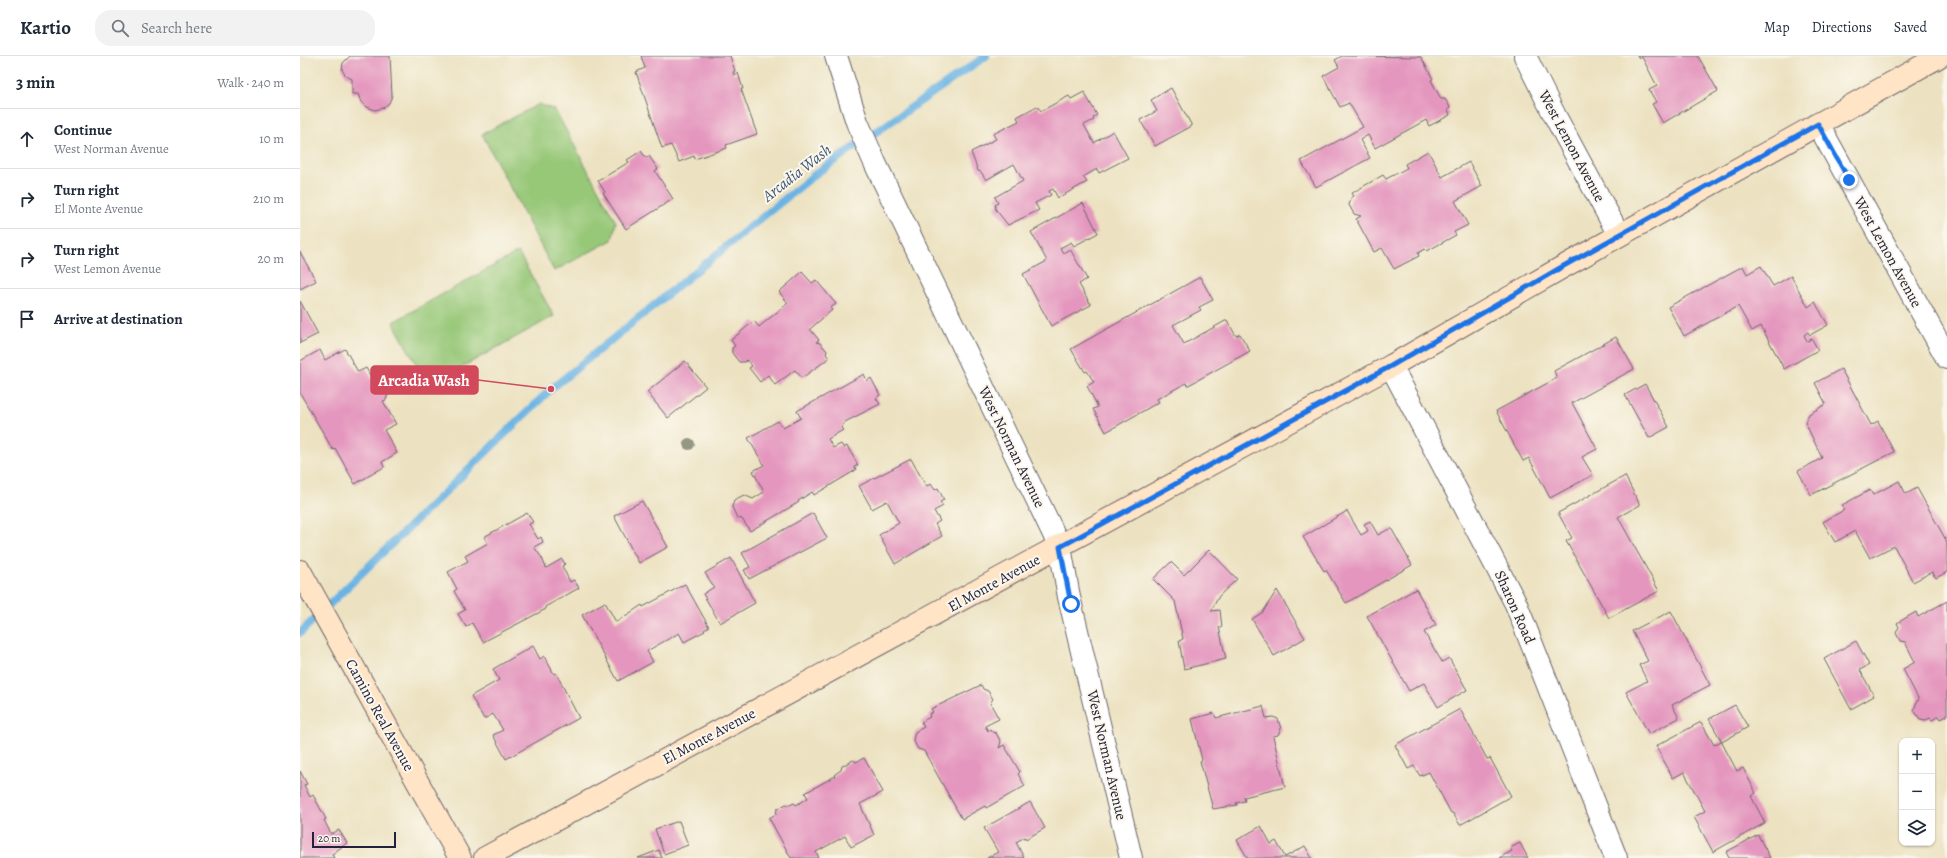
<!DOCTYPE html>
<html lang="en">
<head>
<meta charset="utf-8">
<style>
  body { margin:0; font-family:Alegreya,serif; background:#f2f2f3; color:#1f2937 }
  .controls { position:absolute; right:12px; bottom:12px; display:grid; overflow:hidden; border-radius:8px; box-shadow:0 1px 3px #0004 }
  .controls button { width:36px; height:36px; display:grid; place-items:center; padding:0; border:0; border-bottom:1px solid #e0e1e3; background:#fff; color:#1f2937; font:20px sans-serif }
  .scale { position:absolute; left:12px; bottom:10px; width:84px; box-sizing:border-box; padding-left:4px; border:2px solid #22223b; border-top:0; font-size:11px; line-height:14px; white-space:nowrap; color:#22223b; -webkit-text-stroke:3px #fbf7ec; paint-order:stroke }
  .stop { position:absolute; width:12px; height:12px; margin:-9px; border:3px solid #1a73e8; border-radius:50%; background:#fff }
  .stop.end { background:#1a73e8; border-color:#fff; box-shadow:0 1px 4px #0008 }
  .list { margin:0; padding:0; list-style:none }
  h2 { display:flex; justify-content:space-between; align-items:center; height:52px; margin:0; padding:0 16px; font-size:17px }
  h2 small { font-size:13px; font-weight:400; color:#747a83 }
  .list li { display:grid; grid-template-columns:26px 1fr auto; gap:12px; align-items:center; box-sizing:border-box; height:60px; padding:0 16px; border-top:1px solid #e0e1e3 }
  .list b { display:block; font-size:15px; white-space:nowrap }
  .list p { margin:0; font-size:13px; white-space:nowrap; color:#747a83 }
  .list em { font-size:13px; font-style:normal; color:#747a83 }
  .icon { flex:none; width:22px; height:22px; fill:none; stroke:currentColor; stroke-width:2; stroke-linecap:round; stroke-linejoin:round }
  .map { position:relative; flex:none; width:1647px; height:802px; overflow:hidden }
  header { display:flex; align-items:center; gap:24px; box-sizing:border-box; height:56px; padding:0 20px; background:#fff; border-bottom:1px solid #e0e1e3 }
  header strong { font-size:19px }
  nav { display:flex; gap:22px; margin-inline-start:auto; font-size:14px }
  .search { width:280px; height:36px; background:#f2f2f3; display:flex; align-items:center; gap:10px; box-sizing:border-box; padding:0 14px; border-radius:16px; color:#747a83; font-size:15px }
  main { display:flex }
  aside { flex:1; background:#fff }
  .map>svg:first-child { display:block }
</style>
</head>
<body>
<header>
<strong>Kartio</strong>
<div class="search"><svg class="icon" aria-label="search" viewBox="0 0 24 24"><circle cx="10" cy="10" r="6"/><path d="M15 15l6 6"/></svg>Search here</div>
<nav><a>Map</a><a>Directions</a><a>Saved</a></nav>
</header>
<main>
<aside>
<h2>3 min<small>Walk · 240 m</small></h2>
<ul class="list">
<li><svg class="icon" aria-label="ahead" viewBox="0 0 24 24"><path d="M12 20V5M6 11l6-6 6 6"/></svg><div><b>Continue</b><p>West Norman Avenue</p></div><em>10 m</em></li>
<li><svg class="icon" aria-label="right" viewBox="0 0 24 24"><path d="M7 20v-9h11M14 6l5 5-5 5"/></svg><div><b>Turn right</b><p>El Monte Avenue</p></div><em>210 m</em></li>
<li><svg class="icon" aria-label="right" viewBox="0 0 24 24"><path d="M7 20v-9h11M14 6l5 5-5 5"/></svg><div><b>Turn right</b><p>West Lemon Avenue</p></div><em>20 m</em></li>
<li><svg class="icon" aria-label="arrive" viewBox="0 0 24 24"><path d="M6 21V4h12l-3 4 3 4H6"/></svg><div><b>Arrive at destination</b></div></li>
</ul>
</aside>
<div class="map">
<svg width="1647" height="802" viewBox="0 0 1647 802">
  <rect width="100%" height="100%" fill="#fbf7ec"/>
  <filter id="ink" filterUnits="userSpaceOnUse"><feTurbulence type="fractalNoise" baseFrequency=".025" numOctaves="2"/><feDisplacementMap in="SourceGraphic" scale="8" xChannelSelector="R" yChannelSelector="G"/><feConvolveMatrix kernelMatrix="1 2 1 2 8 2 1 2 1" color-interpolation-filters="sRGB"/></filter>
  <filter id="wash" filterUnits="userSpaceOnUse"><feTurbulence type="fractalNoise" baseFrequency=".012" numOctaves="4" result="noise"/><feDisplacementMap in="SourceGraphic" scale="16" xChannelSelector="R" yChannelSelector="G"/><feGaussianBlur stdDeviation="0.9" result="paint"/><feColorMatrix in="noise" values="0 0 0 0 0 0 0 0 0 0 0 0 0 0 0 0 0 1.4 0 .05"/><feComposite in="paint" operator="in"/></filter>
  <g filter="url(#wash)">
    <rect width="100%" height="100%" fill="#ece2c1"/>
    <!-- green -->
    <path fill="#97c878" stroke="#5c755a" d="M239,48L255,54L316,166L312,184L254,215L182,78Z
      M218,196L254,260L128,330L93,266Z"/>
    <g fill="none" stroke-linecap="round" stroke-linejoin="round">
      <!-- stream -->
      <path stroke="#6bb3e3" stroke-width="8" d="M0,577L251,333L518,116L686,0"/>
    </g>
    <g id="blocks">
      <!-- building -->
      <path fill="#e496be" d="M50,0H90L92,40L89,47L83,52L75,54L67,51L61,46L58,38H52V23L46,20L42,14L43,7Z
        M341,0H430L435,15L433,16L434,19L438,17L443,33H441L457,78L426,89L427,92L395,103L394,100L379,106L371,89L362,92L336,16L345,12Z
        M1042,0L1121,1L1133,23L1131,24L1141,43H1145L1150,51L1148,54L1150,59L1129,70L1126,64L1075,92L1068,79L1060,84L1070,102L1016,131L1001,105L1063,71L1049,47L1040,51L1023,20L1039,11L1035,4Z
        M1337,0H1398L1418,35L1363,67L1352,48L1356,46L1349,34L1357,30L1342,1L1339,3Z
        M871,32L892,70L855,90L840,64L857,55L851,44Z
        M784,36L797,59L793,62L794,64L784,69L794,87L813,75L828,102L799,117L797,113L783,121L787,126L758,142L753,133L749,135L751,139L735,147L739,154L708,169L696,154L695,149L698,147L695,141L723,125L714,108L686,124L681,116L678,115L671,96L696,83L693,78L719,65L717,61L737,50L741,55L769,40L771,43Z
        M341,95L346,102L349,100L358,113L355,115L373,143L326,173L303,137L305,136L298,125L329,106L327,104Z
        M1128,95L1142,121L1169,106L1182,130L1155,145L1168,169L1154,176L1156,179L1127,195L1125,193L1118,197L1119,200L1094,213L1082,192L1074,196L1056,163L1061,160L1054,158L1049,149L1051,142L1054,140L1052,137L1083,119L1086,123L1107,112L1105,108Z
        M783,147L798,177L774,190L771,186L760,192L763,197L770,193L787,223L779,228L791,249L751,270L723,218L747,205L731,176Z
        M0,196L16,225L0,233Z
        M1443,210L1447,218L1461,210L1473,230L1491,220L1508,251L1515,246L1528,269L1510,279L1508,276L1504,279L1507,285L1512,283L1518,294L1484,313L1461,270L1452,275L1438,250L1384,280L1368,251Z
        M502,216L512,227L516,224L536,248L530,252L532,254L510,273L519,284L516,286L520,287L527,295L526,298L529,302L502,322L495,314L475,329L468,319L460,326L449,312L452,310L447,304L445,306H439L432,297V292L435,290L431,284L454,265L459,271L488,247L479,236Z
        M900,221L913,244L899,251L901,254L873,269L884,288L927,264L936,280L940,278L950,295L887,330L886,327L857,343L859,346L806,376L793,353L798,351L787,330L794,326L787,315L785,316L771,293Z
        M0,245L18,278L0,287Z
        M1316,281L1334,313L1272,347L1297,393L1282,401L1293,419L1250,442L1229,402L1223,405L1196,355L1257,322L1254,315Z
        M45,293L58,316L66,312L75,328L83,329L88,338L86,344L83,345L96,368L84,374L97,397L82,406L84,411L55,428L35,392L33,394L0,337V305L20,294L25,304Z
        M385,305L406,331L368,362L347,336Z
        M1541,313L1571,369L1578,365L1594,396L1511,439L1498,415L1522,402L1505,366L1509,358L1526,348L1515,327Z
        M564,318L567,325L571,322L580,339L576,342L580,348L545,366L541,372L543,374L528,383L533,392L541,388L544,392L547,390L558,409L554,411L556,414L514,439L512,436L498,445L499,446L450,475L442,463L437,462L432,451L434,444L444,439L453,443L464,436L453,415L464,409L448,382L478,365L483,372L501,362L497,355Z
        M1345,328L1369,371L1349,382L1325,339Z
        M611,403L626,430L631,428L635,434L638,432L644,444L640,446L643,450L634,455L640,465L635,468L642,480L595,508L579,479L599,467L587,445L572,453L559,430Z
        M1325,420L1340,449L1318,461L1359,535L1309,562L1266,485L1272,482L1258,457Z
        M1599,425L1606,438L1617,432L1647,486V516L1636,522L1632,516L1613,526L1594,490L1570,502L1555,475L1535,486L1523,466L1544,454L1542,449L1570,434L1573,439Z
        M342,445L368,491L339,507L314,460Z
        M1047,455L1061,479L1068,475L1064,468L1070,465L1078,479L1091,472L1112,509L1046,547L1026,514L1024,515L1003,481Z
        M227,457L233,466L229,468L238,483L241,481L243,486L234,491L242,502L246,512L262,503L265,508L262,510L270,526L274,524L279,532L245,551L246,553L183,586L172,567L166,571L158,558L165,554L154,535L157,533L148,516L168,505L165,500L188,487L184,481Z
        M513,457L527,482L449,523L444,514L450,511L442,497Z
        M909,494L937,523L919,540L911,555L920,554L922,571H919L926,603L884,613L879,585L883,583L875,545L853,523L871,506L884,519Z
        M431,502L455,547L420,567L403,538L414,531L405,517Z
        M385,528L409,571L404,574L405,575L384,586L379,577L347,595L353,606L318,625L282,559L305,546L316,566L342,549L343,551Z
        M1116,533L1136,569L1124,576L1142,606L1149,602L1167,634L1138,651L1124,627L1109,635L1067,560Z
        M977,534L1005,582L974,600L952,563L963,556Z
        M1647,545V660L1641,663L1639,660L1632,664L1630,662L1626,664L1620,663L1614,654L1617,645L1619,644L1603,613L1615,606L1605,586L1600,585L1596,577L1599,571L1597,567L1616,556L1618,561Z
        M1371,555L1410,629L1372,649L1379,662L1349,678L1326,636L1347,625L1339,609L1348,605L1332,575Z
        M1556,585L1569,609L1560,614L1574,640L1551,653L1524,603Z
        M233,590L240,603L244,600L254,618L256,617L279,662L206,703L193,679L203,674L193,658L184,663L171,640L199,624L193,613Z
        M681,629L683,633L688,635L693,643L690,647L699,663L685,670L688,675L690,673L692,676L696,677L701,686L699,692L704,689L720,716L718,718L725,730L686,752L685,750L662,763L624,695L618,693L613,684L615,676L624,671L621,666L630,661L629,658L633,656L631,653Z
        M1435,649L1448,671L1422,686L1409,663Z
        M963,650L966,662L973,661L978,663L981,673L978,679L973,680L985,731L944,741L945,745L936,747L937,749L913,753L900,705L902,704L892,663L914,657L916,662Z
        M1160,653L1187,703L1190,702L1211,740L1160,769L1153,757H1151L1129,716L1120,720L1114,710L1108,713L1095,689Z
        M1401,666L1414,689L1421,685L1437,715L1443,712L1456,737L1451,740L1465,767L1413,796L1394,761L1405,755L1384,716L1373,722L1356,690Z
        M564,702L583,736L560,748L574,779L551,791L545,780L516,796L519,802H491L469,762L476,758L477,753L486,748L490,749L494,747L496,749L508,742L505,737L535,720L534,719L541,714L542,710L553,704L556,706Z
        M0,715L7,728L4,729L10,741L13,739L26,763L24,764L31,778L39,774L47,787L32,798L34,802H0Z
        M730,746L745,772L726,783L725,781L716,786L724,802H687L698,796L684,772Z
        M379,765L388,789L364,798L355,773Z
        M961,770L971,788L976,785L985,801L1005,790L1012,802H945L947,801L937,784Z
        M1458,779L1470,802H1429L1426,796Z
        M1220,787L1228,802H1199L1212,795L1210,792Z
        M359,794L362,802H338Z"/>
    </g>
  </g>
  <g filter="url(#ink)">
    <use href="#blocks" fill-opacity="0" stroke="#69656a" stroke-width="1"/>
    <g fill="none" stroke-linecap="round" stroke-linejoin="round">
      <!-- street casing -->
      <g stroke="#69656a" stroke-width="24">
        <path id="street" d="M536,0L557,66L575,107L760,491L769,541L831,802
          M1225,0L1255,60L1319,179
          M1518,68L1647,302
          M1091,310L1216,548L1316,802"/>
      </g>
      <!-- secondary casing -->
      <g stroke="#69656a" stroke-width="24">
        <path id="secondary" d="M0,515L160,802
          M185,802L1091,310L1261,212L1640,0"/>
      </g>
      <!-- street -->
      <use href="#street" stroke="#fff" stroke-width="22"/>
      <!-- secondary -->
      <use href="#secondary" stroke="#ffe4c6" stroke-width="22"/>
    </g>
    <!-- trees -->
    <circle fill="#939883" cx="389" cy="388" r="6"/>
  </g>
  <g fill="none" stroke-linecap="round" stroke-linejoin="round" filter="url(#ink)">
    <!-- route -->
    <path stroke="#1a73e8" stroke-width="5" d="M771,548L760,491L1091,310L1260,212L1518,68L1549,124"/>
  </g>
  <g text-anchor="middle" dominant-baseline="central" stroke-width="4" stroke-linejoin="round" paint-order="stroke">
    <!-- street labels -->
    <g font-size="15" fill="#22223b" stroke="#fbf7ec">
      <text transform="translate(1272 90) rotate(62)">West Lemon Avenue</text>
      <text transform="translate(1588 196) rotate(61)">West Lemon Avenue</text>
      <text transform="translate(712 391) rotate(64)">West Norman Avenue</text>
      <text transform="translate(694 527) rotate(-29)">El Monte Avenue</text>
      <text transform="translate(1215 551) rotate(66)">Sharon Road</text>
      <text transform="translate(80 659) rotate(61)">Camino Real Avenue</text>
      <text transform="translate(409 680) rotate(-28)">El Monte Avenue</text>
      <text transform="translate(807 699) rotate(77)">West Norman Avenue</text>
    </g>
    <!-- water labels -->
    <g font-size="16" font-style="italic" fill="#3c5576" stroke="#fbf7ec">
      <text transform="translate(497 117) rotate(-38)">Arcadia Wash</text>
    </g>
  </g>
  <!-- callouts -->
  <path fill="none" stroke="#d1495b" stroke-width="1.5" d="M251 333L178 324"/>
  <circle fill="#d1495b" stroke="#fbf7ec" stroke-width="1.5" cx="251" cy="333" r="4"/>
  <rect fill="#d1495b" stroke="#d1495b" stroke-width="1.5" x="71" y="310" width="107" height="28" rx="4"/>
  <g font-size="16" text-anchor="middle" font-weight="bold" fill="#fff">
    <text x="124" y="330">Arcadia Wash</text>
  </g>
</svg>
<div class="controls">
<button>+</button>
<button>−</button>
<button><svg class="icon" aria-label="layers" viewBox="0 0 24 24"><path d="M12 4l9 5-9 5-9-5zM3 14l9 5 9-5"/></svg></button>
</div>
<div class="scale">20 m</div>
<div class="stop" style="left:771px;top:548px"></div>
<div class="stop end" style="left:1549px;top:124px"></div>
</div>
</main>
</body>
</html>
